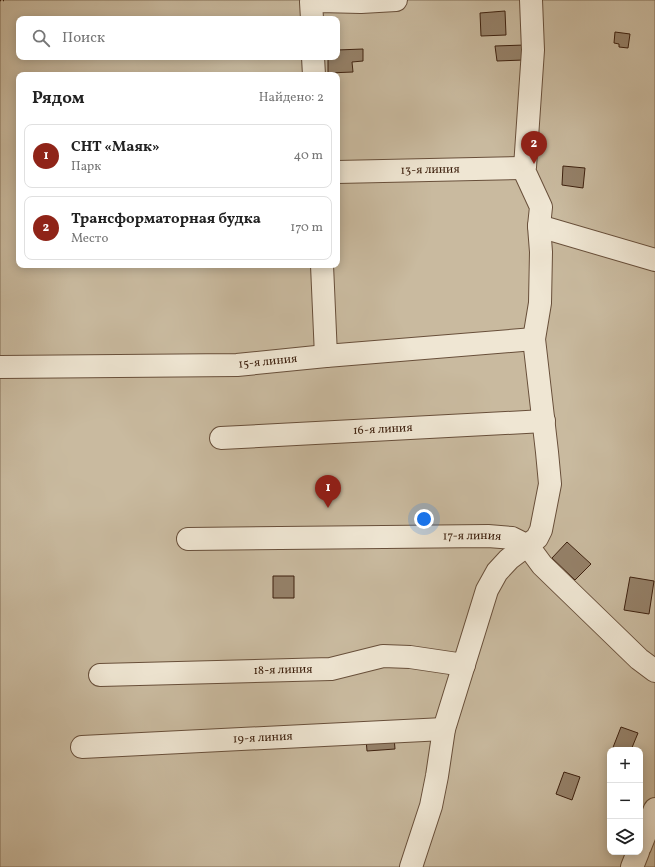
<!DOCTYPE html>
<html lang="ru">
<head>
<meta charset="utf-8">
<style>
  body { margin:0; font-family:Vollkorn,serif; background:#f2f2f2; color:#222 }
  .controls { position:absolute; right:12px; bottom:12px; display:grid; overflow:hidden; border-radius:8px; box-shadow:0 2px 10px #0003 }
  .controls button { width:36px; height:36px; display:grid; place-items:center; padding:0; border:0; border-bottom:1px solid #e0e0e0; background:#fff; color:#222; font:20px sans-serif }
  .you { position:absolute; left:424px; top:519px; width:14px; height:14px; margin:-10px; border:3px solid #fff; border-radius:50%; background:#1a73e8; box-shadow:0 0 0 6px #1a73e833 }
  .badge { display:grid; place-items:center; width:26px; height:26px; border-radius:50%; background:#8f2418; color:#fff; font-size:13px; font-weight:700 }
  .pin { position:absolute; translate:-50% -33px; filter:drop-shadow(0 1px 2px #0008) }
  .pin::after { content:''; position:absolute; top:21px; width:14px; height:12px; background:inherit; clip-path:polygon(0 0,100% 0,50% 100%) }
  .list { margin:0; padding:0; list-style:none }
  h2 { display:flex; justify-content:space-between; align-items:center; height:52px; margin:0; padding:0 16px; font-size:17px }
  h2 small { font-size:13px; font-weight:400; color:#767676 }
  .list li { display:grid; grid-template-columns:26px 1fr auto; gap:12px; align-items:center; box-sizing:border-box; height:64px; margin:0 8px 8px; padding:0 8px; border:1px solid #e0e0e0; border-radius:8px }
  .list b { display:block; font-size:15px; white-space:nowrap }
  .list p { margin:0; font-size:13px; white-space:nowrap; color:#767676 }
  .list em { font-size:13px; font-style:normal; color:#767676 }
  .icon { flex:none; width:22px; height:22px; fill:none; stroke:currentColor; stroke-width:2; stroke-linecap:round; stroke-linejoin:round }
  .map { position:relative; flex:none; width:655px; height:867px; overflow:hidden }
  .search { position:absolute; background:#fff; box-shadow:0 2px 10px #0003; left:16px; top:16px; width:324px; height:44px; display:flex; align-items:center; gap:10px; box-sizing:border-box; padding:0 14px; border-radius:8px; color:#767676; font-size:15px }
  .panel { position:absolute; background:#fff; box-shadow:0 2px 10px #0003; left:16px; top:72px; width:324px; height:196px; border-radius:8px }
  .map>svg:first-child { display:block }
</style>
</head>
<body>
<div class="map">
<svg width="655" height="867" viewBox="0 0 655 867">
  <rect width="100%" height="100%" fill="#e6d9bc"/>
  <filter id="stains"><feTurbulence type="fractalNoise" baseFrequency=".005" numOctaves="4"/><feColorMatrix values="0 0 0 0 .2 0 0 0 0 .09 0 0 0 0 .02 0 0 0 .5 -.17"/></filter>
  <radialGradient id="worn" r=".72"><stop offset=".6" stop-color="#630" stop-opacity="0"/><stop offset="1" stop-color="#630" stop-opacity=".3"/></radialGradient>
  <!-- green -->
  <path fill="#c9ba9f" stroke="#846e57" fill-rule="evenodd" d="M0,0H655V867H0ZM19,19H337V57H19ZM19,75H337V265H19ZM610,750H640V852H610Z"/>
  <!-- building -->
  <path fill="#958169" stroke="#3e210f" d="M505,11L506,35L481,36L480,13Z
    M615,32L630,34L628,48L619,47V44L614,43Z
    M525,45L524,60L497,61L495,46Z
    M363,49V61L352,62L353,72L328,73V57H337V50Z
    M563,166L585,168L583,188L562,185Z
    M567,542L591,564L575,580L552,558Z
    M273,576H294V598H273Z
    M630,577L654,581L649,614L624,610Z
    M621,727L638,733L631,750H612Z
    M394,737L395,749L367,751L366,739Z
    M564,772L580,777L572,800L556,794Z"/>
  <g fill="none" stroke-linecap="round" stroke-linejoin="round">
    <!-- minor casing -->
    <g stroke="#684f3a" stroke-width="24">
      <g id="minor">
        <path d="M312,19L311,2L319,1L361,2L396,0"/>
        <path d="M313,57L314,75"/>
        <path id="s1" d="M337,172L523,168"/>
        <path d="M539,226L655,260"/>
        <path d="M322,265L326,356"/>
        <path id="s2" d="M0,367L237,365L326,356L534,339"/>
        <path id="s3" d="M221,438L544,421"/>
        <path id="s4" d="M188,539L488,536L512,538L528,546L542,565L639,659L655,671"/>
        <path id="s5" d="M100,675L331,669L383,656L410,657L464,665"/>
        <path id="s6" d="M82,747L444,729"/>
        <path d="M640,847L655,809"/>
        <path d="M411,867L431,806L437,776L444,729L487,590L497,572L509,559L537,538L541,530L550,484L547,452L534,339L540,303L541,252L539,226L541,207L523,168L525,167L533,50L531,0"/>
        <path d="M632,867L638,852"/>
      </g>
    </g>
    <!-- path -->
    <path stroke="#3e210f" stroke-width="2.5" stroke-dasharray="1 2" stroke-linecap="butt" d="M0,0H4"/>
    <!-- minor -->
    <use href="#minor" stroke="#efe6d3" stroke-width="22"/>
  </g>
  <g text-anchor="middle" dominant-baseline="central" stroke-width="3" stroke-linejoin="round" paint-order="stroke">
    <!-- street labels -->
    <g font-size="12" fill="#3e210f" stroke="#efe6d3">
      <text stroke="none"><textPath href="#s1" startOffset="93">13-я линия</textPath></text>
      <text stroke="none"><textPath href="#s2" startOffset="268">15-я линия</textPath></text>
      <text stroke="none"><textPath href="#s3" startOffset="162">16-я линия</textPath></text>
      <text stroke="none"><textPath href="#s4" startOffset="284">17-я линия</textPath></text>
      <text stroke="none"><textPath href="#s5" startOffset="183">18-я линия</textPath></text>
      <text stroke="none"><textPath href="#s6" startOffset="181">19-я линия</textPath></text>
    </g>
  </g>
  <rect width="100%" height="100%" filter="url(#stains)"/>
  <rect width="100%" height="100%" fill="url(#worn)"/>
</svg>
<div class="controls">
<button>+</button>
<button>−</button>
<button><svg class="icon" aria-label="layers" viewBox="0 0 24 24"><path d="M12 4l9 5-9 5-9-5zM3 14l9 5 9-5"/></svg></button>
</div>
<div class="you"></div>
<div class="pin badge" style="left:328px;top:508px">1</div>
<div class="pin badge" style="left:534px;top:164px">2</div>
<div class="search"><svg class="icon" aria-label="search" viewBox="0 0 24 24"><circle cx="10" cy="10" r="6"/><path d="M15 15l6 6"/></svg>Поиск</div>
<section class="panel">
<h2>Рядом<small>Найдено: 2</small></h2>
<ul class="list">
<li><span class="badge">1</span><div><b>СНТ «Маяк»</b><p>Парк</p></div><em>40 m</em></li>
<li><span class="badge">2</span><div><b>Трансформаторная будка</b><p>Место</p></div><em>170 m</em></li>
</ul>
</section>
</div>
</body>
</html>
